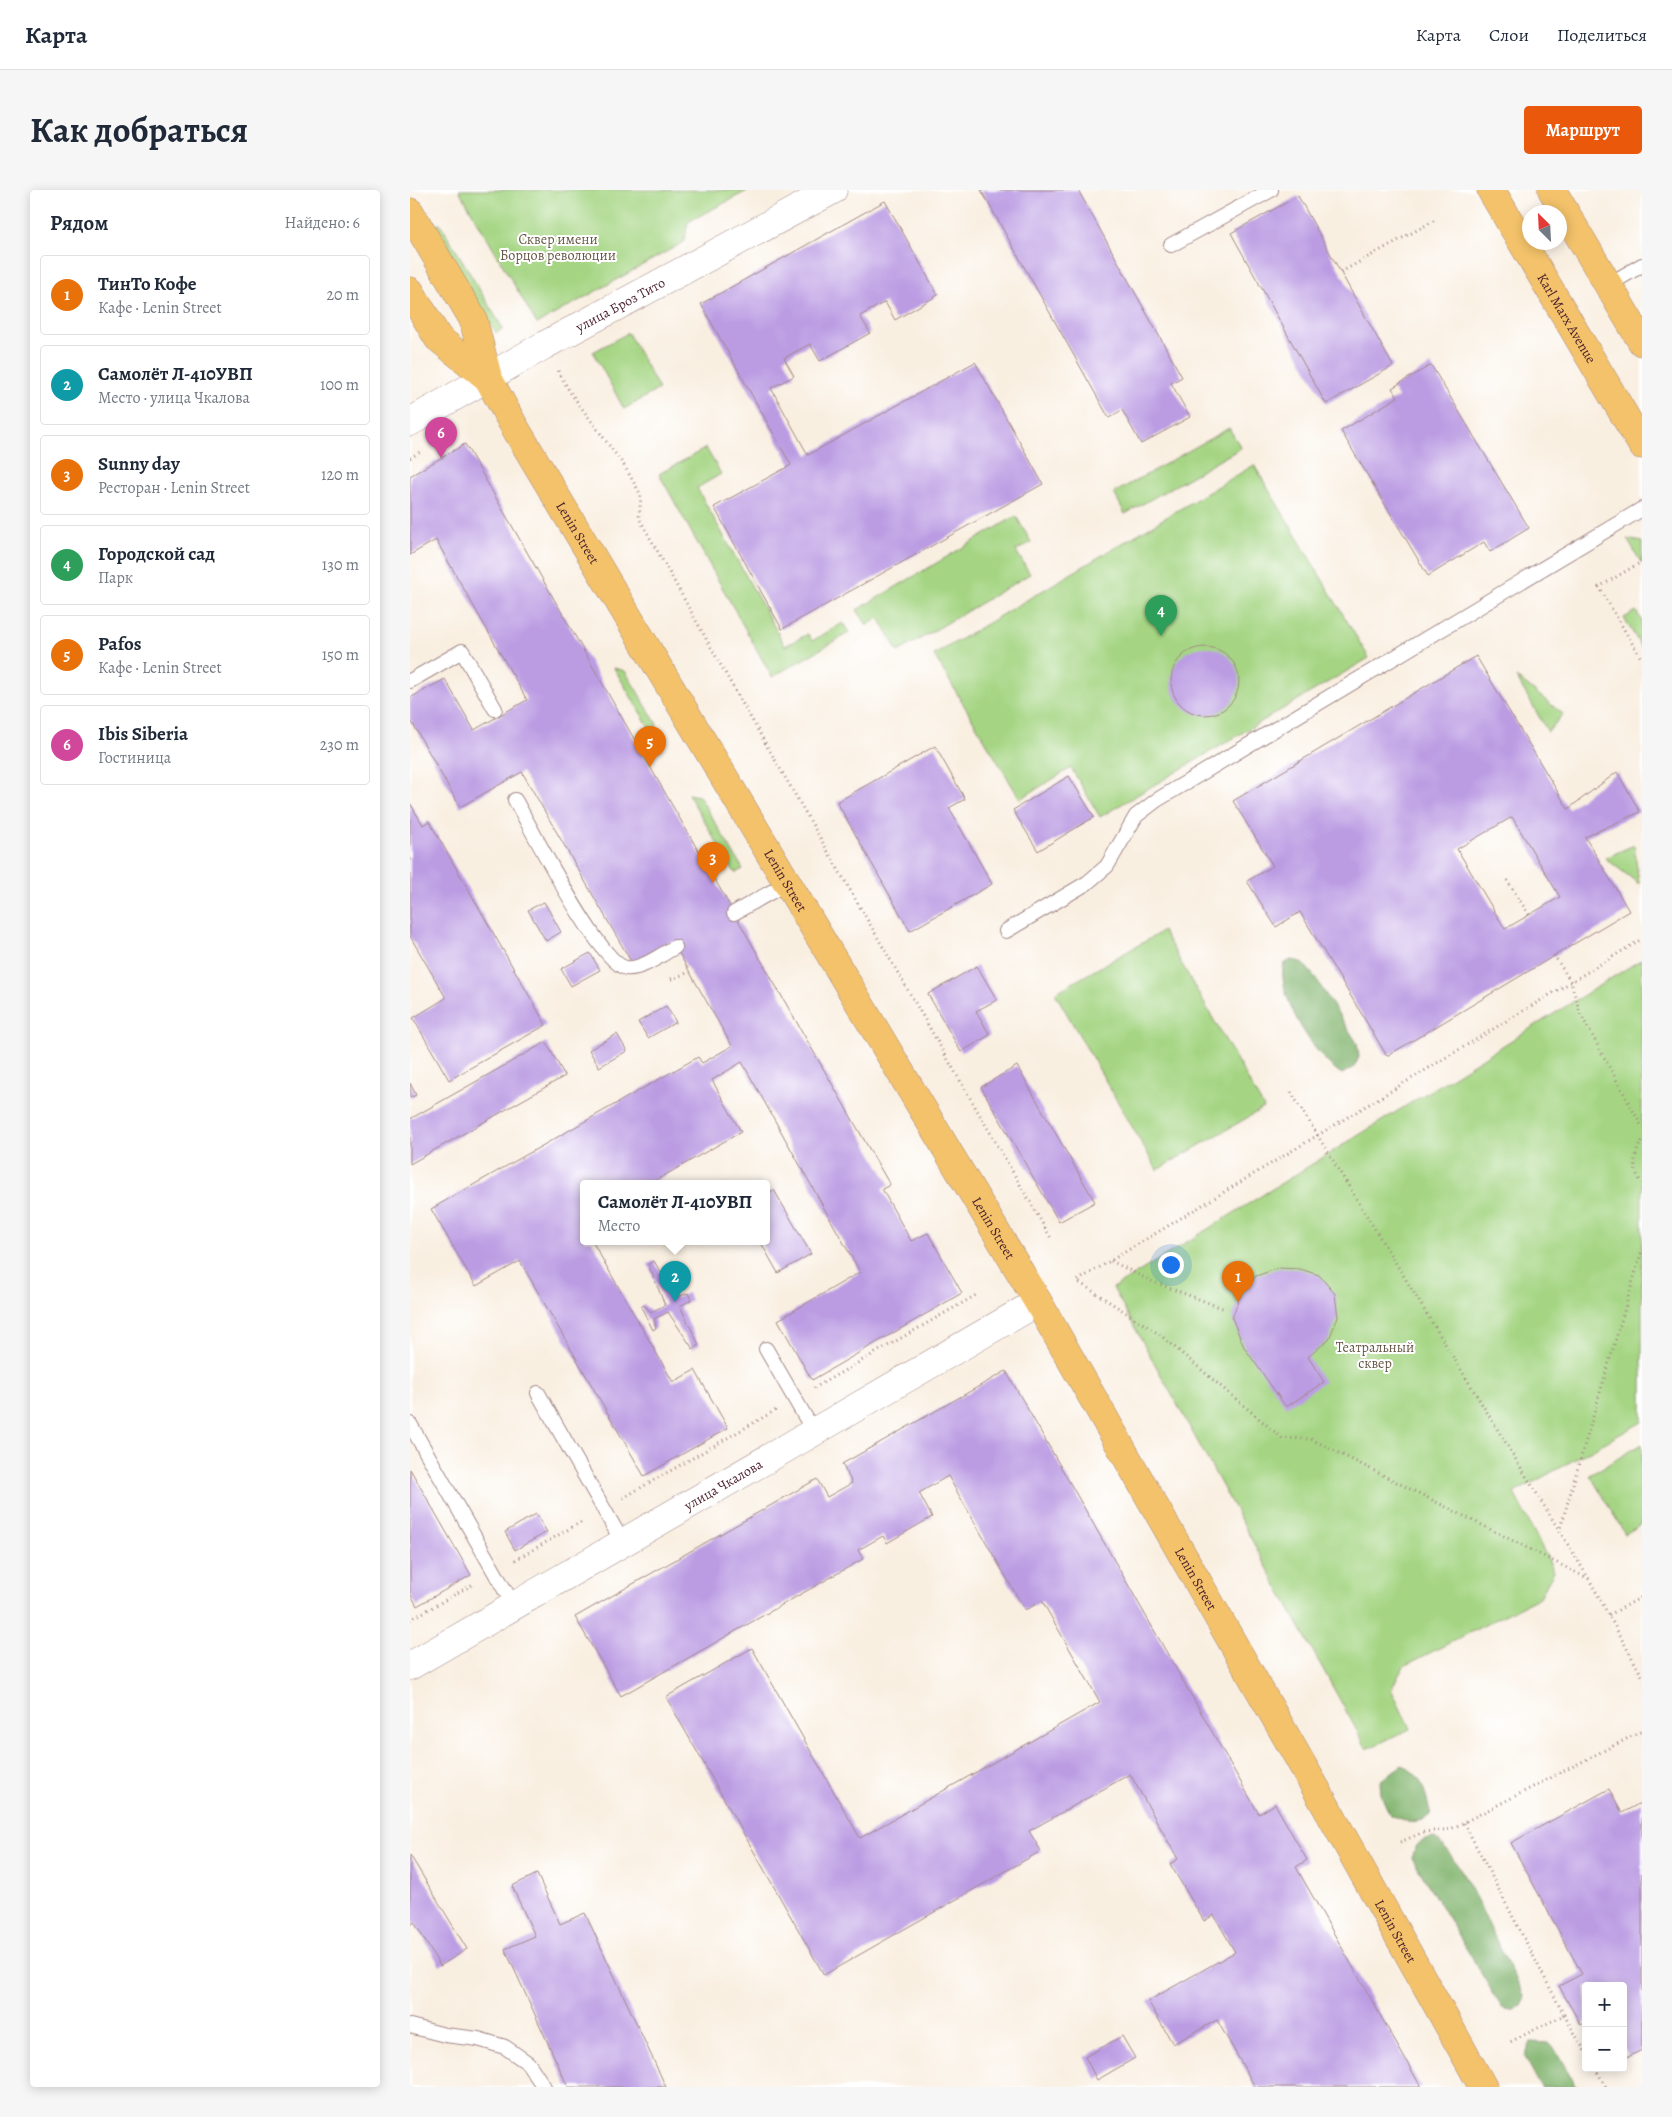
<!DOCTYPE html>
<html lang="ru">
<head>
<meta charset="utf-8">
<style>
  body { margin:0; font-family:Alegreya,serif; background:#f6f6f7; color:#1f2937 }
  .controls { position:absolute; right:15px; bottom:15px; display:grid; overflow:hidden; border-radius:5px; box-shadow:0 2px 12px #0003 }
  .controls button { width:45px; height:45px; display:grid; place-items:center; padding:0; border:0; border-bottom:1px solid #e0e1e3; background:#fff; color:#1f2937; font:25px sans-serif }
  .compass { position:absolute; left:1112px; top:15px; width:45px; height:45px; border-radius:50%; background:#fff; box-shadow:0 2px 12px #0003; rotate:336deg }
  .you { position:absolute; left:760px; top:1074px; width:18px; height:18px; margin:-12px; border:4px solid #fff; border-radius:50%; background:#1a73e8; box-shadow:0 0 0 8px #1a73e833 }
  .badge { display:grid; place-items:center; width:32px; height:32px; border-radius:50%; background:#ea580c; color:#fff; font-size:16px; font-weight:700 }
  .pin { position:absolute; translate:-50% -41px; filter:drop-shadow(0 1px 2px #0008) }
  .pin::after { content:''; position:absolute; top:26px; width:18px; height:15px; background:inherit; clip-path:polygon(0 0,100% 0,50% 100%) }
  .popup { position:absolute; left:170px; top:990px; width:190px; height:65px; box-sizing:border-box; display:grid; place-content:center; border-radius:5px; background:#fff; filter:drop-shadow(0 1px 4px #0005); font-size:16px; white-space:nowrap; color:#747a83 }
  .popup b { font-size:19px; color:#1f2937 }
  .popup::after { content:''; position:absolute; left:50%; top:100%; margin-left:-10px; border:10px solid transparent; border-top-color:#fff }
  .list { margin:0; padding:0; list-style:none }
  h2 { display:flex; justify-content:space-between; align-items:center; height:65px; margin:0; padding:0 20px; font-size:21px }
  h2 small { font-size:16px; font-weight:400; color:#747a83 }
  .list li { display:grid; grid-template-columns:32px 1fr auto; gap:15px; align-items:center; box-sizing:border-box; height:80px; margin:0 10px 10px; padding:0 10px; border:1px solid #e0e1e3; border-radius:5px }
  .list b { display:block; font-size:19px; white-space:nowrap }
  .list p { margin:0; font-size:16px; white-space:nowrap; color:#747a83 }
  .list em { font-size:16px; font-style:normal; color:#747a83 }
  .map { position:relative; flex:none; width:1232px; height:1897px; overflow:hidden; border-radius:5px }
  header { display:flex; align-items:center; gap:30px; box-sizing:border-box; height:70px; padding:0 25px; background:#fff; border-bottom:1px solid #e0e1e3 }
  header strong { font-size:24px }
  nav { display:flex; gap:28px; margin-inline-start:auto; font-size:18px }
  .intro { display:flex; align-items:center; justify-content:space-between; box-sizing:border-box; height:120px; padding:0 30px }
  h1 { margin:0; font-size:35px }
  .button { padding:12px 22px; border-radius:5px; background:#ea580c; color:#fff; font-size:18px; font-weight:700 }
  main { display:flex; gap:30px; padding:0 30px }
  aside { flex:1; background:#fff; border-radius:5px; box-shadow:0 2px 12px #0003 }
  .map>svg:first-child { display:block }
</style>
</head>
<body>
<header>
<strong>Карта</strong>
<nav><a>Карта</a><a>Слои</a><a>Поделиться</a></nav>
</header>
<div class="intro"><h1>Как добраться</h1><a class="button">Маршрут</a></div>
<main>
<aside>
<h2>Рядом<small>Найдено: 6</small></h2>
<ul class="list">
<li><span class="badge" style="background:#e8710a">1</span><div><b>ТинТо Кофе</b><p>Кафе · Lenin Street</p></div><em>20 m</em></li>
<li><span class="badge" style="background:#0f9aa8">2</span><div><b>Самолёт Л-410УВП</b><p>Место · улица Чкалова</p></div><em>100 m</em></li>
<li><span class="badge" style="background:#e8710a">3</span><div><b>Sunny day</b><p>Ресторан · Lenin Street</p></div><em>120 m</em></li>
<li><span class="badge" style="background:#2e9e5b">4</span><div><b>Городской сад</b><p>Парк</p></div><em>130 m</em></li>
<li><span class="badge" style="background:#e8710a">5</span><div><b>Pafos</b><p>Кафе · Lenin Street</p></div><em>150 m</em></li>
<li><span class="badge" style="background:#d1479c">6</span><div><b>Ibis Siberia</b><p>Гостиница</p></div><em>230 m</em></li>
</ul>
</aside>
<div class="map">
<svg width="1232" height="1897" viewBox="0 0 1232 1897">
  <rect width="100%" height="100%" fill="#fff"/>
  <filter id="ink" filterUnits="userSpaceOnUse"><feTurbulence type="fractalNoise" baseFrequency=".02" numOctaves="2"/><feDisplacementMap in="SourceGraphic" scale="10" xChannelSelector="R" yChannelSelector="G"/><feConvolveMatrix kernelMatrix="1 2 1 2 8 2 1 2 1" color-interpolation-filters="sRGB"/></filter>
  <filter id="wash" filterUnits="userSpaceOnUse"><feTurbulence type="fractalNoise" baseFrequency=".0096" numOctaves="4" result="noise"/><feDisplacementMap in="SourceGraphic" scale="20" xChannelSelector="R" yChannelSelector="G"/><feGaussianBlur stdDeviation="1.12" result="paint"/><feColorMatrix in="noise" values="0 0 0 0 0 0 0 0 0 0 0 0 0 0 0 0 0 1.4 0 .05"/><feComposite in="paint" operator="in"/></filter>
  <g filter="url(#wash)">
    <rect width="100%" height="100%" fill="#f9efe1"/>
    <!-- green -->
    <path fill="#a5d583" stroke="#787a57" d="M49,0H339L278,32L274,52L127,134Z
      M30,33L93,139L86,143L23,37Z
      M218,143L249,199L214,219L183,162Z
      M819,238L831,258L715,324L704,303Z
      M296,258L311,284L287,298L375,456L398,444L402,451L433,433L439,443L362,487L249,284Z
      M844,275L959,468L690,627L661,578L610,609L524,465Z
      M606,326L621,352L606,361L620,384L488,462L469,428L457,435L447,420Z
      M1217,349L1232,352V374Z
      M1226,421L1232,431V458L1214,428Z
      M204,478L215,481L247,534L243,544Z
      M1106,487L1153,524L1138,542Z
      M278,604L289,606L333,679L325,683Z
      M1224,655L1229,694L1195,668Z
      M753,741L854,918L747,980L645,803Z
      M1232,769V1232L1104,1303L1144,1381L1130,1407L994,1476L981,1499L1000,1539L957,1559L703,1098Z
      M1232,1254V1334L1215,1344L1180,1285Z"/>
    <!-- forest -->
    <path fill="#84b671" stroke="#676a4e" d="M881,770L892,772L904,786L947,853L949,867L944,877L932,884C906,869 865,804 874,774Z
      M992,1575C1015,1587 1014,1602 1021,1625C1006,1636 995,1631 980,1625L971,1605L970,1591Z
      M1025,1648C1053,1671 1078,1736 1096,1770C1103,1783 1109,1794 1115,1808L1111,1816L1101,1820L1092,1818L1002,1668C1006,1653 1010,1650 1025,1648Z
      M1121,1852L1138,1853L1148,1864L1166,1897H1131L1115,1867Z"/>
    <g id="blocks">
      <!-- building -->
      <path fill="#bb9ce3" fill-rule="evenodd" d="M571,0H668L772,187L761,193L780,227L731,254L712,220L699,228Z
        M888,6L983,176L916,214L821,43Z
        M475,11L528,105L485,130L475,112L450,126L460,143L410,171L400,154L374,168L384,186L361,198L398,265L565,172L633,294L372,439L304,317L381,275L291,114Z
        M1021,175L1119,338L1080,362L1074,352L1018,386L931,241L988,207L982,198Z
        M55,254L480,995L472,999L501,1051L518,1043L552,1103L402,1190L368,1130L450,1082L332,872L302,890L331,942L241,993H174L172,1033L174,1051H182L263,1192L285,1180L318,1238L234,1286L110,1071L66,1096L21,1019L288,867L292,873L322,856L262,751L222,773L112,582L50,617L0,529V508L35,489L64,540L117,510L26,350L0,365V286Z
        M761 491a34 34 0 1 1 68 0a34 34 0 1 1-68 0Z
        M1066,466L1158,619L1207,582L1230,622L1175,647L1219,721L977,866L890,722L866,737L837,691L863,676L823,611ZM1102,627L1150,707L1095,739L1047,659Z
        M525,556L555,609L539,618L582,694L500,741L427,612Z
        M659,586L684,627L628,661L603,620Z
        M0,613L13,635L19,631L136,835L39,890L3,828L36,808L0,746Z
        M134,712L151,742L136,751L118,720Z
        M180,763L190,780L161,796L151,779Z
        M567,776L587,810L566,821L580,845L551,862L518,804Z
        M256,816L266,832L238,848L228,832Z
        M207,844L217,861L189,877L179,860Z
        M136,852L155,886L0,974V929Z
        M607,876L685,1012L649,1032L571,897Z
        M0,893L6,905L0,908Z
        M364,1000L401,1064L368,1083L350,1051H356V1004Z
        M244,1071L266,1108L278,1103L281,1110L270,1116L289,1155L283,1159L258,1122L244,1129L246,1138L243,1140L231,1117L234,1115L241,1122L255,1115L238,1074Z
        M869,1078L890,1079L909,1085L925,1104L928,1127L919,1149L898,1167L914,1192L876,1217L834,1157L822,1128L830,1106L846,1086Z
        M596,1181L849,1624L865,1614L897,1670L886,1677L1011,1897H845L807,1830L763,1854L738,1811L825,1762L804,1725L794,1731L760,1674L768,1669L720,1584L619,1641L631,1661L414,1785L256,1507L342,1458L450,1648L690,1512L632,1411L615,1420L538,1286L509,1303L522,1327L477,1353L473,1346L448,1360L453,1369L211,1506L165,1427L407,1289L417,1307L442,1293L432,1274Z
        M0,1279L61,1385L7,1416L0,1403Z
        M126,1324L137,1342L105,1360L95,1342Z
        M1199,1599L1212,1623L1232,1612V1860L1218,1867L1213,1858V1796H1176V1832L1171,1835L1149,1796L1172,1784L1101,1653Z
        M0,1665L57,1759L30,1776L4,1732L0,1735Z
        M127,1684L150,1734L175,1723L256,1897H158L95,1759L125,1746L102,1696Z
        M712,1846L725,1868L687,1890L675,1867Z"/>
    </g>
  </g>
  <g filter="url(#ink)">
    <use href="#blocks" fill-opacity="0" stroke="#a28786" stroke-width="1"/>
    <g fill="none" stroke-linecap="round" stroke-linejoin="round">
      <!-- lane casing -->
      <g stroke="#a28786" stroke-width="16">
        <path id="lane" d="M761,55L861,0
          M1198,95L1232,75
          M0,491L52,461L85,519
          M105,610C122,639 189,773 216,778C232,780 252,764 265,757
          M324,723L377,693
          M596,741L677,693L697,676L726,626L747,610L1232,319
          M356,1159L404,1242
          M128,1203L213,1353
          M0,1234L104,1416
          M0,1836L35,1845L68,1849L95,1857L118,1873L134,1897"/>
      </g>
      <!-- street casing -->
      <g stroke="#a28786" stroke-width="29">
        <g id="street">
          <path id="s1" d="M0,232L133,156L423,0"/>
          <path id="s2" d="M0,1476L628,1112"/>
        </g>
      </g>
      <!-- primary casing -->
      <g stroke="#a28786" stroke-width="29">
        <g id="primary">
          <path id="s3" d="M1081,0L1232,255"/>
          <path d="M1142,0L1232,152"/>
          <path id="s4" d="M0,22L63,129L78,188L104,236L628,1112L909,1604L1073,1897"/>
          <path d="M0,101L28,148L78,188"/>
        </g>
      </g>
      <!-- path -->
      <path stroke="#a28786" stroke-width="3" stroke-dasharray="1 4" stroke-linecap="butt" d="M931,82L1027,29
        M148,181L160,202L215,277L231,305L229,328L323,497L642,1050
        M0,268L10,262
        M1228,374L1189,397L1232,470
        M1097,690L1119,725
        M1144,765L1161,792L1170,823L1232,937
        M261,789L277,783
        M881,902L1179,1389L1232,1486
        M1232,951C1223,964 1222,980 1232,993
        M701,1071L741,1091L815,1119
        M404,1198L568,1104
        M213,1308L366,1220
        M1149,1342L1232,1060
        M105,1370L173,1331
        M1179,1389L901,1249L872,1248L749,1144L667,1091L1232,749
        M1199,1425L1232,1407
        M0,1430L65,1393
        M1054,1633L1154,1825L1098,1853
        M990,1652L1014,1642L1041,1639L1232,1541
        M1154,1825L1176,1863
        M1185,1878L1196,1897"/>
      <!-- lane -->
      <use href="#lane" stroke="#fff" stroke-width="14"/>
      <!-- street -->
      <use href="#street" stroke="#fff" stroke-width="28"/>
      <!-- primary -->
      <use href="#primary" stroke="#f3c26a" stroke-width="28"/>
    </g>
  </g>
  <g text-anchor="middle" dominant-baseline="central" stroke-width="4" stroke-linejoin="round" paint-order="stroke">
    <!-- park labels -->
    <g font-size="14" fill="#655645" stroke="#fff">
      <text x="148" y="49">Сквер имени<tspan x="148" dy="16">Борцов революции</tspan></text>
      <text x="965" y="1157">Театральный<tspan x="965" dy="16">сквер</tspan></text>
    </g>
    <!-- street labels -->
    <g font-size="14" fill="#4a1f2b" stroke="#fff">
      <text stroke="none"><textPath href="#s1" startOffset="241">улица Броз Тито</textPath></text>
      <text stroke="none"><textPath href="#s3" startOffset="149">Karl Marx Avenue</textPath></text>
      <text stroke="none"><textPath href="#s4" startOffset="364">Lenin Street</textPath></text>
      <text stroke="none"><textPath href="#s4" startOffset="769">Lenin Street</textPath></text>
      <text stroke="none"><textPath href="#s4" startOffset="1174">Lenin Street</textPath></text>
      <text stroke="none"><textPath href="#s2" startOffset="362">улица Чкалова</textPath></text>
      <text stroke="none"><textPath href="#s4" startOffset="1579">Lenin Street</textPath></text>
      <text stroke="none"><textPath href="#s4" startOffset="1984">Lenin Street</textPath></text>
    </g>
  </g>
</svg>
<div class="controls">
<button>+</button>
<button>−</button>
</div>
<svg class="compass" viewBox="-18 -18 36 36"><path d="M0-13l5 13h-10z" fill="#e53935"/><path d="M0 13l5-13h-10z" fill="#747a83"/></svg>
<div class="you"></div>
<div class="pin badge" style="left:828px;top:1112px;background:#e8710a">1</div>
<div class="pin badge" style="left:265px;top:1112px;background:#0f9aa8">2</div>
<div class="popup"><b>Самолёт Л-410УВП</b>Место</div>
<div class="pin badge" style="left:303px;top:693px;background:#e8710a">3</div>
<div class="pin badge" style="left:751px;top:446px;background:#2e9e5b">4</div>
<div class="pin badge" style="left:240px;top:577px;background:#e8710a">5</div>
<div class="pin badge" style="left:31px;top:268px;background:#d1479c">6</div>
</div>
</main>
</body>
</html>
